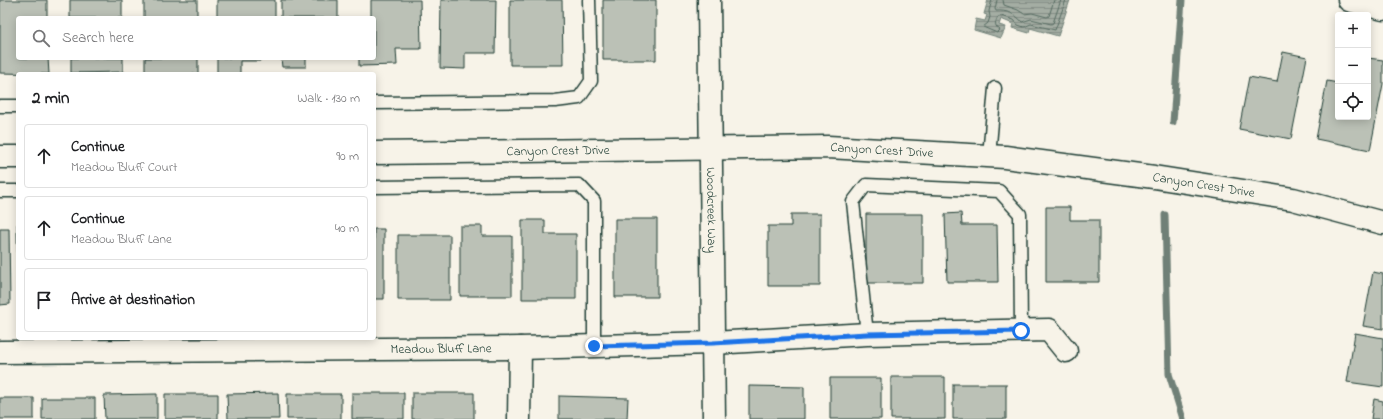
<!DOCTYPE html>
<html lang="en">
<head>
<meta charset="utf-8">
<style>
  body { margin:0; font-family:"Indie Flower",sans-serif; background:#f6f6f6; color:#202124 }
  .controls { position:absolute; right:12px; top:12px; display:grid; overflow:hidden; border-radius:4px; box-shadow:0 2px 10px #0003 }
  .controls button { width:36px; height:36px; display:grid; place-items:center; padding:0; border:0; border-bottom:1px solid #e0e0e0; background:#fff; color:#202124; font:20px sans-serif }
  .stop { position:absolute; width:12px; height:12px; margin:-9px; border:3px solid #1a73e8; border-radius:50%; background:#fff }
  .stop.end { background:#1a73e8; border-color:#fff; box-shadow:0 1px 4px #0008 }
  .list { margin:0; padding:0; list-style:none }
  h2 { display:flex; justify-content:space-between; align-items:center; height:52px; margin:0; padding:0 16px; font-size:17px }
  h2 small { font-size:13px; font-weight:400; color:#757577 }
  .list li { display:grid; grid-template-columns:26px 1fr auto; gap:12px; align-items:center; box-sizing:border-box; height:64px; margin:0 8px 8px; padding:0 8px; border:1px solid #e0e0e0; border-radius:4px }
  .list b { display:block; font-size:15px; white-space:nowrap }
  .list p { margin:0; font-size:13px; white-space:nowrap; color:#757577 }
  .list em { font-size:13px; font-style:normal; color:#757577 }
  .icon { flex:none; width:22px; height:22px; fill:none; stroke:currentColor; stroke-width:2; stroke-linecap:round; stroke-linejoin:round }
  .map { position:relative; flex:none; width:1383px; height:419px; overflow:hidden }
  .search { position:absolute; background:#fff; box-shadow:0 2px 10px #0003; left:16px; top:16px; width:360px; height:44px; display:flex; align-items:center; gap:10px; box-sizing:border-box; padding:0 14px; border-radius:4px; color:#757577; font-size:15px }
  .panel { position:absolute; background:#fff; box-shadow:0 2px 10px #0003; left:16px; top:72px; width:360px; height:268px; border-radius:4px }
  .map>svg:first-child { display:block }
</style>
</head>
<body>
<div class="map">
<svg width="1383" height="419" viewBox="0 0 1383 419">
  <defs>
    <pattern id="water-rules" width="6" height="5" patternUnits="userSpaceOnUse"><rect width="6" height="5" fill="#a4ada3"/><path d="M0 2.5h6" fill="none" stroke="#858e86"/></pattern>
  </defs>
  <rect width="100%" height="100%" fill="#f7f3e8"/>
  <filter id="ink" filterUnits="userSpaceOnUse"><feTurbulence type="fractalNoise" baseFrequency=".025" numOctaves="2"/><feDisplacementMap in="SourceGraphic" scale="8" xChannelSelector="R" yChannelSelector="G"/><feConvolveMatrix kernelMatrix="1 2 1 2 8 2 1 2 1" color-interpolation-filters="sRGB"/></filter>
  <g filter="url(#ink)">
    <!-- water -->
    <path fill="url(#water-rules)" stroke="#6f8077" d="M988,0H1070L1058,36L1030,28L1029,33L1012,28L1013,24L1001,19L999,25L1006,27L1001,38L974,30L976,19L985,21L987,15L984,14Z"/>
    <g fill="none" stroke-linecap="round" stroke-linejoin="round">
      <!-- shore -->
      <path stroke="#546a60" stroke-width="1" d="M992,0L989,11L990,17L988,23L983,27L997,33L1000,30C995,26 994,24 998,17L1001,16L1014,20L1018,25L1024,27L1031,24L1055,30L1066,0
        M997,0L995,9L996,11C1006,10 1016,14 1022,22L1031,19L1051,24L1053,23L1061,0
        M1003,0L1004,5L1018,10L1024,14L1032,13L1047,17L1049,16L1054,0"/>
      <!-- stream -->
      <path stroke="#6f8077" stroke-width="7" d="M1173,122L1182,0
        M1165,215L1169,374L1183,419"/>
    </g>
    <!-- building -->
    <path fill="#bbc1b6" stroke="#1f3d34" d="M0,0H47V18H18V58H48L49,74L0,73Z
      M70,0H122V18H70Z
      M144,0H197V18H144Z
      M217,0H275V18H217Z
      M281,0H338V18H281Z
      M371,0H420L421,49H396L397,65L359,66V58H374V18H371Z
      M441,0H496L495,53H465V69L440,68Z
      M510,0H562L563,65H510Z
      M603,0H656V60H603Z
      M1283,52L1307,57L1291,139L1239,129L1249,77L1277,82Z
      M71,58H123V72L71,73Z
      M145,58H198V74H145Z
      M217,58H260V61H240V74H217Z
      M281,58H306V67H282Z
      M1368,58L1383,60V84L1370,150L1316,139L1327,81L1338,83V117H1368Z
      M1046,207H1070V220H1099V282H1046Z
      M961,213L962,225H997L998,282H947L945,214Z
      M791,214H820V286H768V226H791Z
      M866,214H923V283H866Z
      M615,219H657V297H615Z
      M522,220H545V234H576V299H522Z
      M17,224H18V301Z
      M460,226H482V236H512V296H460Z
      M0,229H9L10,304L0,305Z
      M374,229H384V299H374Z
      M398,235H450V300H398Z
      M1373,272L1383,274V329L1363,326Z
      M1355,333L1383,338V387L1347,382Z
      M891,377H945V419H891Z
      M830,378H881V419H830Z
      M953,384H1006V419H953Z
      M749,386L804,387V419H749Z
      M278,393L279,419H228L227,394Z
      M352,393H404V419H352Z
      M412,393H474V419H412Z
      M157,394V419H105L104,395Z
      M165,394H218V419H165Z
      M287,394H341V419H287Z
      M559,396L628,398L627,419H559Z
      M0,398H34V419H0Z
      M42,398H95V419H42Z
      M1374,399L1383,401V419H1371Z"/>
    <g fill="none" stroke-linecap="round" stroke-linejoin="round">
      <!-- lane casing -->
      <g stroke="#1f3d34" stroke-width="15">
        <path id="lane" d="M374,103L555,101L579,98L591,81L589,0
          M0,106H18
          M989,156L995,88
          M374,187L579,185L594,201V346
          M0,191H18
          M867,334L853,202L866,185L999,191L1020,214L1021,331"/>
      </g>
      <!-- street casing -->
      <g stroke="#1f3d34" stroke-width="25">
        <g id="street">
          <path id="s1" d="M709,0L714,419"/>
          <path d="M1349,0L1383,9"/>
          <path id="s2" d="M0,352L520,348L713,343L867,334L1049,330L1066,351"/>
          <path d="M519,419L520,348"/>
        </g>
      </g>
      <!-- secondary casing -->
      <g stroke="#1f3d34" stroke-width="25">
        <g id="secondary">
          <path id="s3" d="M374,153L828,147L1005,157L1154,177L1293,199L1383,223"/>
          <path d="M0,157H18"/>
        </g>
      </g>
      <!-- lane -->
      <use href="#lane" stroke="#f7f3e8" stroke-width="12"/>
      <!-- street -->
      <use href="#street" stroke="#f7f3e8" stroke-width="22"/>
      <!-- secondary -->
      <use href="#secondary" stroke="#f7f3e8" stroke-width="22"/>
    </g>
  </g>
  <g fill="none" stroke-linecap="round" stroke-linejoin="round" filter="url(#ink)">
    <!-- route -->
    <path stroke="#1a73e8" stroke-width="5" d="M594,346L713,343L867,334L1021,331"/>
  </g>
  <g text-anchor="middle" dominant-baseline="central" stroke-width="3" stroke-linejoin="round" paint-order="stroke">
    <!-- street labels -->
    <g font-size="13" fill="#1f3d34" stroke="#f7f3e8">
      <text stroke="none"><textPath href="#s3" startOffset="184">Canyon Crest Drive</textPath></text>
      <text stroke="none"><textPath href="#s3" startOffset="508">Canyon Crest Drive</textPath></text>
      <text stroke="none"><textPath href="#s3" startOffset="832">Canyon Crest Drive</textPath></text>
      <text stroke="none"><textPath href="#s1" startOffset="210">Woodcreek Way</textPath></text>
      <text stroke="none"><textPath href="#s2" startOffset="441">Meadow Bluff Lane</textPath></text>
    </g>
  </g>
</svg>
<div class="controls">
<button>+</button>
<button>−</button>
<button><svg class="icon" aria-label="locate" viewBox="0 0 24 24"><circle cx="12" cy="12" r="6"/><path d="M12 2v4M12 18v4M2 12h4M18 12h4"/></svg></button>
</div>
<div class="stop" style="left:1021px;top:331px"></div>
<div class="stop end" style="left:594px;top:346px"></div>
<div class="search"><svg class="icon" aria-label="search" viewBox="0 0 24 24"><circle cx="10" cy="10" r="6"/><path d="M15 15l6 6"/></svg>Search here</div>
<section class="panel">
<h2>2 min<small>Walk · 130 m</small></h2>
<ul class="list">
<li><svg class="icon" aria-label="ahead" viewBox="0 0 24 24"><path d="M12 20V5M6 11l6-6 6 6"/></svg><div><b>Continue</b><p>Meadow Bluff Court</p></div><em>90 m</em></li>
<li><svg class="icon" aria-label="ahead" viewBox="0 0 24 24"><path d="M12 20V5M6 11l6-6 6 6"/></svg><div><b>Continue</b><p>Meadow Bluff Lane</p></div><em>40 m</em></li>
<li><svg class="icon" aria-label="arrive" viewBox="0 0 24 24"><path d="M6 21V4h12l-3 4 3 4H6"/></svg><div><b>Arrive at destination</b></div></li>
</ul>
</section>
</div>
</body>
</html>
